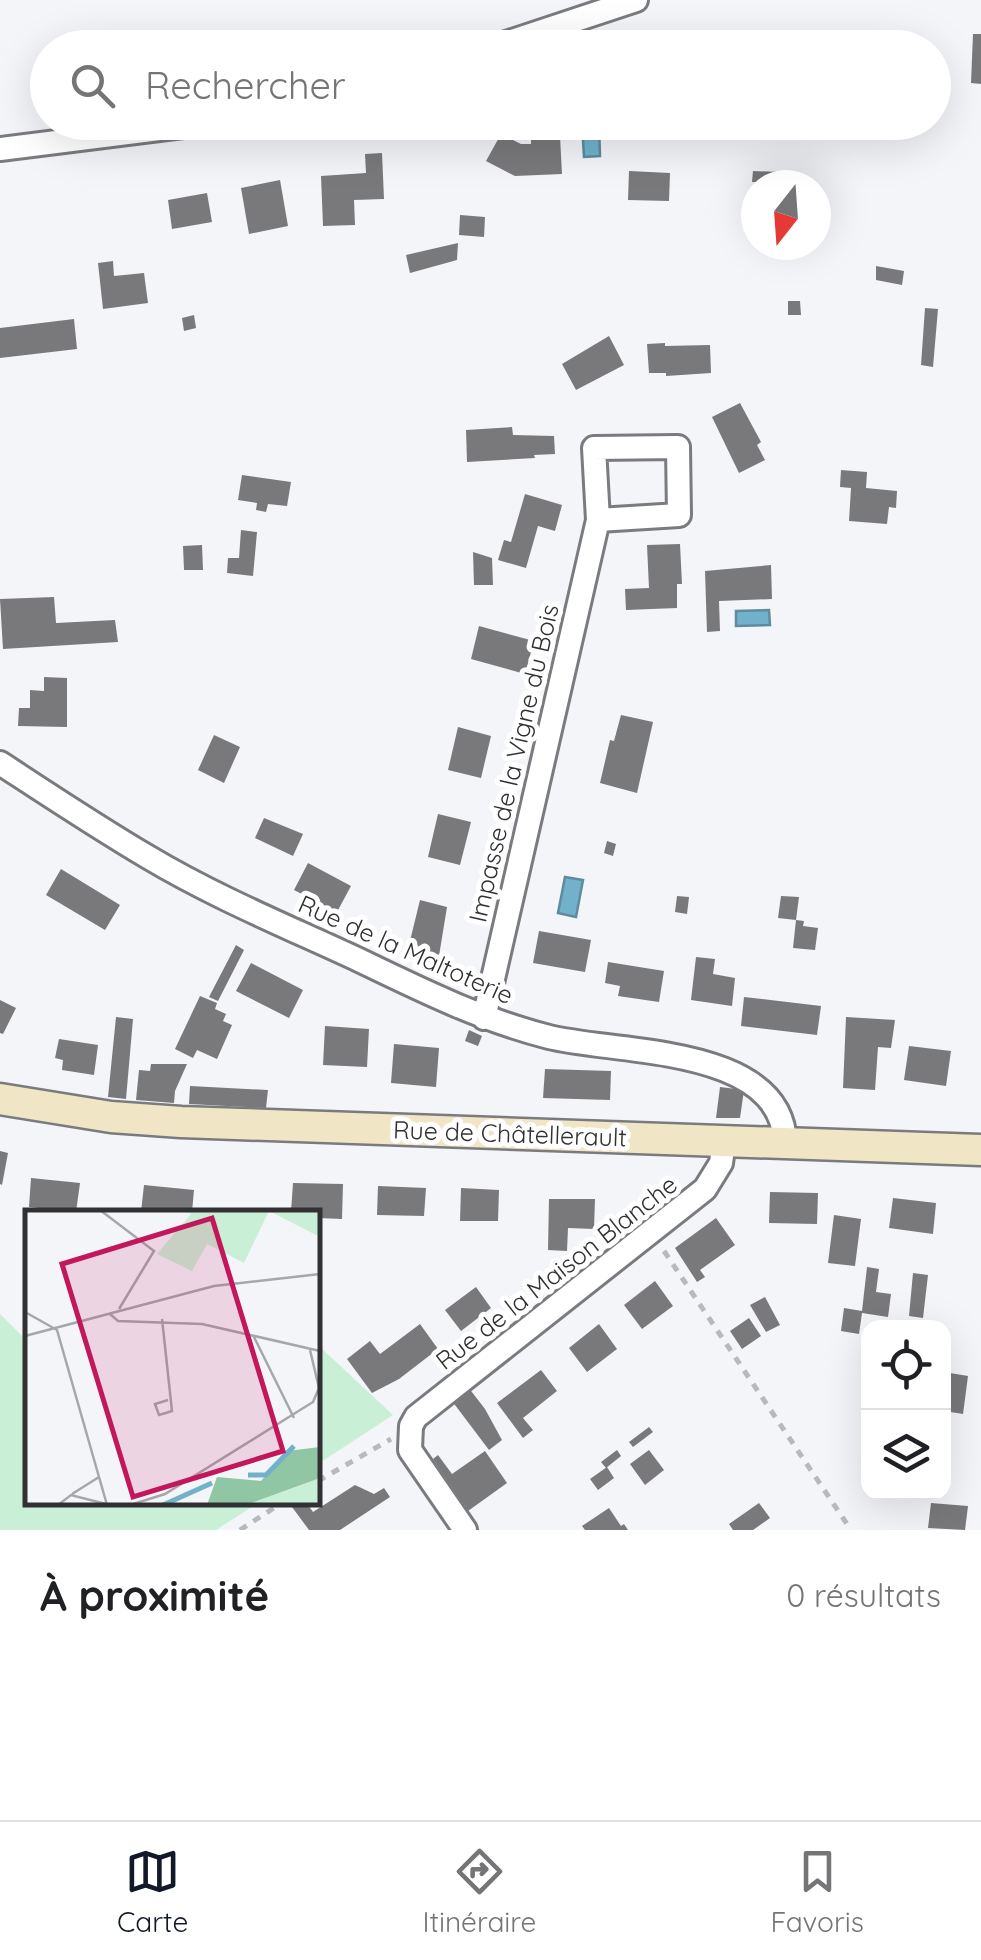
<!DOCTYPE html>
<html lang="fr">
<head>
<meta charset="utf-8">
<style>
  body { margin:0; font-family:Quicksand,sans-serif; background:#f6f6f6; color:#202124 }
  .controls { position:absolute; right:30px; bottom:30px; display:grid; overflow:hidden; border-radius:20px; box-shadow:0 10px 40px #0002 }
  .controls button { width:90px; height:90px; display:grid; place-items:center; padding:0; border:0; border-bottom:2px solid #e0e0e0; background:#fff; color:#202124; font:50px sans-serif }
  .compass { position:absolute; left:741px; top:170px; width:90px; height:90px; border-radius:50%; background:#fff; box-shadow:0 10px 40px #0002; rotate:197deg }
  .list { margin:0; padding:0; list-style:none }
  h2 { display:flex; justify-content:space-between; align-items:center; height:130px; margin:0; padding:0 40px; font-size:42px }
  h2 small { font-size:32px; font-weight:400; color:#757577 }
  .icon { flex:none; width:55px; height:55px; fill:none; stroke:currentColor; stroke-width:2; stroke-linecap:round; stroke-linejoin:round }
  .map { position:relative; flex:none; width:981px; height:1530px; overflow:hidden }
  .search { position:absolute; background:#fff; box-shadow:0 10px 40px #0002; left:30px; right:30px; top:30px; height:110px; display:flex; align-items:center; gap:25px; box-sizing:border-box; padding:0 35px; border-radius:55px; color:#757577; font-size:38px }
  .sheet { height:290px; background:#fff }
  nav { display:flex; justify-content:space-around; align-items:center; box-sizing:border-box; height:140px; border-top:2px solid #e0e0e0; background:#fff; font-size:28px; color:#757577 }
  nav a { display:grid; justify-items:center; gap:5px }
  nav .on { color:#111827 }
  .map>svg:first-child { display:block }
</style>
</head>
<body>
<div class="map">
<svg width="981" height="1530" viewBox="0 0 981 1530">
  <rect width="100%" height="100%" fill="#f4f5f9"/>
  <!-- green -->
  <path fill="#c9f0d6" d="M0,1314L27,1341L28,1502L258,1503L216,1530H0Z
    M318,1345L393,1415L318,1464Z"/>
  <!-- water -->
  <path fill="#71b2ca" stroke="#5e8b9d" stroke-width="2.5" d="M599,123L600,156L584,157L582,124Z
    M769,610L770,625L736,626V611Z
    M565,877L583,880L576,917L558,913Z"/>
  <!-- building -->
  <path fill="#79787b" d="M973,34H981V84L971,83Z
    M934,76L945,77L943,108L934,107Z
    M409,122H453V137L409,138Z
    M501,134L521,144H531V136H560L562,174L515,176L486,161Z
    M382,153L384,199L354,200L355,225L323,226L321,176L366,173L365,154Z
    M629,171L670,173L669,201L628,200Z
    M753,171L781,172L779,183L752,182Z
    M280,180L288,226L249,234L241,188Z
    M207,193L212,222L172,229L168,200Z
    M460,215L485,217L484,237L459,235Z
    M458,243L457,260L410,273L406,255Z
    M113,261L114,276L144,273L148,303L103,309L98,263Z
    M876,266L904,271L902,285L876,280Z
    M788,301H800L801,315H788Z
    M925,308L938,309L933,367L921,365Z
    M194,315L196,328L184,331L182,318Z
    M74,319L77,349L0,358V328Z
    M609,336L624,365L576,390L562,364Z
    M665,343V346L710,345L711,373L666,376V373H649L647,344Z
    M740,403L761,442L757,445L765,460L739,473L712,417Z
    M512,427L513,435L554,436L555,454L534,455L535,458L467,462L466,430Z
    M841,470L867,472L866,488L897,491L896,508L889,507L887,524L849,521L851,488L840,487Z
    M242,475L291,482L287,506L268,504L266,512L256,510L257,503L238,500Z
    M525,494L562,505L555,531L538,526L526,568L498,560L504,540L511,542Z
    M241,530L257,532L253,576L227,573L228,558H239Z
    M680,544L682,584H677V608L626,610L625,589L649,588L647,545Z
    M202,545L203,570H184L183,546Z
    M473,552L492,558L493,585H474Z
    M771,565L772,599L719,601L720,631L707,632L705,571Z
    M54,597L56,623L115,620L118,642L3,649L0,599Z
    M479,626L534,641L525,674L471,659Z
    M44,677L67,678V727L18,726L19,708H30V690L44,691Z
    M621,715L653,722L637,793L600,783L610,740L614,741Z
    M458,727L491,736L481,778L448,770Z
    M214,735L240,747L224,783L198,770Z
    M438,814L471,822L460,865L428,857Z
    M264,818L303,834L293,856L255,838Z
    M607,841L616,844L613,856L604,853Z
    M308,863L351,886L337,912L294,890Z
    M61,869L120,905L105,930L46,895Z
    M677,896L689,897L687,914L675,912Z
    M781,896L799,897L796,920L804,921L803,926L818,928L815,950L793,948L796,920L778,918Z
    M420,900L447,907L439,956L408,949Z
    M539,931L591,940L585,972L533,963Z
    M236,945L244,950L218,1001L209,997Z
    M696,957L715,959L713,974L735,978L732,1006L691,1000Z
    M608,962L664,971L659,1002L618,996L620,986L605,983Z
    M251,963L303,990L289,1018L236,991Z
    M200,996L217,1003L215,1009L226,1014L223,1021L232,1025L217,1059L197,1050L193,1058L175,1049Z
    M744,997L821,1006L817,1035L741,1026Z
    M0,1000L16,1008L3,1034L0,1033Z
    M116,1017L133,1019L126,1099L108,1097Z
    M846,1017L895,1020L891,1048L878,1047L875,1090L843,1088Z
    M325,1026L369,1029L367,1067L323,1065Z
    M469,1030L482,1036L478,1046L465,1041Z
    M59,1039L98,1045L94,1075L62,1070L63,1060L55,1058Z
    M394,1044L439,1048L436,1087L391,1083Z
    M909,1046L951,1051L946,1086L904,1080Z
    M151,1064H187L175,1091L174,1103L136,1100L139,1070L150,1071Z
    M545,1069L611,1071L610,1100L543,1098Z
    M190,1086L268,1090L266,1108L189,1104Z
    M720,1087L744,1090L740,1118H716Z
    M0,1151L8,1153L2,1185L0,1184Z
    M31,1178L80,1183L76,1212L29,1207Z
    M293,1183L343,1184L342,1219L318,1218V1212H291Z
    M144,1185L194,1190L192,1212H141Z
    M378,1186L426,1188L424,1216L377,1215Z
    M461,1188L499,1190L498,1221H460Z
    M770,1192L818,1193L817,1224L769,1223Z
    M893,1198L936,1203L933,1234L889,1228Z
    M549,1199H595L594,1229L568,1228L567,1251L548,1250Z
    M834,1215L861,1219L855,1266L828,1263Z
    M716,1218L735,1245L700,1270L705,1277L697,1282L675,1248Z
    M867,1267L879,1269L876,1292L891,1294L888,1317L862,1313L859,1334L841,1331L844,1308L862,1311Z
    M913,1273L928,1275L923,1318L909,1316Z
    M655,1281L673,1306L642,1329L624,1305Z
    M476,1287L491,1308L461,1331L445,1310Z
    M765,1297L780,1325L766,1332L750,1305Z
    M749,1318L761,1336L742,1349L730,1331Z
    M420,1324L438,1349L399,1379L372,1393L347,1359L370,1341L380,1354Z
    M599,1324L617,1349L587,1372L569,1348Z
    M541,1370L557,1391L523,1418L533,1430L523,1438L497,1403Z
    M944,1372L968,1376L963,1414L944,1411Z
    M468,1387L485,1409L502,1440L489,1450L452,1401Z
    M649,1427L653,1432L633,1447L629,1442Z
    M617,1450L621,1456L606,1468L601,1462Z
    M649,1450L664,1470L645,1485L630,1464Z
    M485,1451L507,1483L468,1511L433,1459L438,1455L452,1474Z
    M607,1467L614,1478L598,1490L590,1479Z
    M355,1485L374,1494L384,1488L390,1497L340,1530H309L292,1507L306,1502L313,1512Z
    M759,1503L770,1518L753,1530H733L729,1524Z
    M931,1503L968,1506L965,1530L928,1528Z
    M609,1508L621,1526L624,1524L628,1530H585L582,1526Z"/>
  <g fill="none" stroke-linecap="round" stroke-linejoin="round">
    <!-- street casing -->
    <g stroke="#7a7b7e" stroke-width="28">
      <path id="street" d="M491,48L636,0
        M0,149L215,122
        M0,763C49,795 97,827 148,857C215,897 288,927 359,960C421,990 482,1020 549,1037C618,1054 781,1045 785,1142
        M484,1018L598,520L594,448L678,447L679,515L598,520
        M465,1530L410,1450L411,1426L416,1417L705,1189L721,1163L724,1141"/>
    </g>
    <!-- secondary casing -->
    <g stroke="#7a7b7e" stroke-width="35">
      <path id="secondary" d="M0,1099L111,1117L181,1122L981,1150"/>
    </g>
    <!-- path -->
    <path stroke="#b8b9bc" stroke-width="5" stroke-dasharray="8 8" stroke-linecap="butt" d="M664,1251L851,1530
      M318,1481L391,1439
      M240,1530L283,1502"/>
    <!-- street -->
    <use href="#street" stroke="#fff" stroke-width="22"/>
    <!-- secondary -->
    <use href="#secondary" stroke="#f0e5c5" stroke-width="30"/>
  </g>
  <g text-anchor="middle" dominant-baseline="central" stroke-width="10" stroke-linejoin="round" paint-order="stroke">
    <!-- street labels -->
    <g font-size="25" fill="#313133" stroke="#fff">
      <text transform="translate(513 763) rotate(-77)">Impasse de la Vigne du Bois</text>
      <text transform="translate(406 949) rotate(24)">Rue de la Maltoterie</text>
      <text transform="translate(510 1133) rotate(2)">Rue de Châtellerault</text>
      <text transform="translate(556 1272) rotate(-38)">Rue de la Maison Blanche</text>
    </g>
  </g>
  <!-- overview -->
  <g transform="translate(25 1210)">
    <rect width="295" height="295" fill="#f4f5f9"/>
    <path d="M160,0H295V27L244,1L219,53L182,34L167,61L132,44L166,4ZM295,268V295H221Z" fill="#c9f0d6"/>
    <path d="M295,237V268L221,295H182L192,267L236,271L262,241Z" fill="#90c6a4"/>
    <path fill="none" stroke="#71b2ca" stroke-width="5" d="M223,265H241L269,236M138,295L187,273"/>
    <path fill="none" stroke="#a6a7aa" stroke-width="2.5" d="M75,0L129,41L94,99M0,102L32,120L82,295M85,104L93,111L177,114L295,141M137,109L147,201L134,205L130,194L143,190M0,126L189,76L295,64M229,127L269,208M47,284L74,267M33,295L46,285L81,294M105,295L140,284L288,192L294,178L285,140"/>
    <path fill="#c2185b" fill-opacity="0.15" stroke="#c2185b" stroke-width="5" d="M187,8L258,241L108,287L37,54Z"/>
    <rect width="295" height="295" fill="none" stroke="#313133" stroke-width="5"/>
  </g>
</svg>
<div class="controls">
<button><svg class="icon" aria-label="locate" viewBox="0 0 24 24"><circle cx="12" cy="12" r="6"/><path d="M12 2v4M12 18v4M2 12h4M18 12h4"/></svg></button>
<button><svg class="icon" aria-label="layers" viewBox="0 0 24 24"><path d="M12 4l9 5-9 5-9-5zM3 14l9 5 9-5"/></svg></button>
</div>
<svg class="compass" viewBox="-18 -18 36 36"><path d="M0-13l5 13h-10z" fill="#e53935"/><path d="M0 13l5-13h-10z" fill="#757577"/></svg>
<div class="search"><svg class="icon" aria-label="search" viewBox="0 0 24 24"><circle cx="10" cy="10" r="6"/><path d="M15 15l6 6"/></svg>Rechercher</div>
</div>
<section class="sheet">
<h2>À proximité<small>0 résultats</small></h2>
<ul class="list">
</ul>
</section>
<nav>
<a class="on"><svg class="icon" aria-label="map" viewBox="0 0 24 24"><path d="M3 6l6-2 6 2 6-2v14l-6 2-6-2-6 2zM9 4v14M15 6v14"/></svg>Carte</a>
<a><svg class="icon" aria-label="directions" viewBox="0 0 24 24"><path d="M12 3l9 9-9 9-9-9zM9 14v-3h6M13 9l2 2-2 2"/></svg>Itinéraire</a>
<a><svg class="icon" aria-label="saved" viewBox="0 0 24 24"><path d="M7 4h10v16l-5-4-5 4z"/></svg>Favoris</a>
</nav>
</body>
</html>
